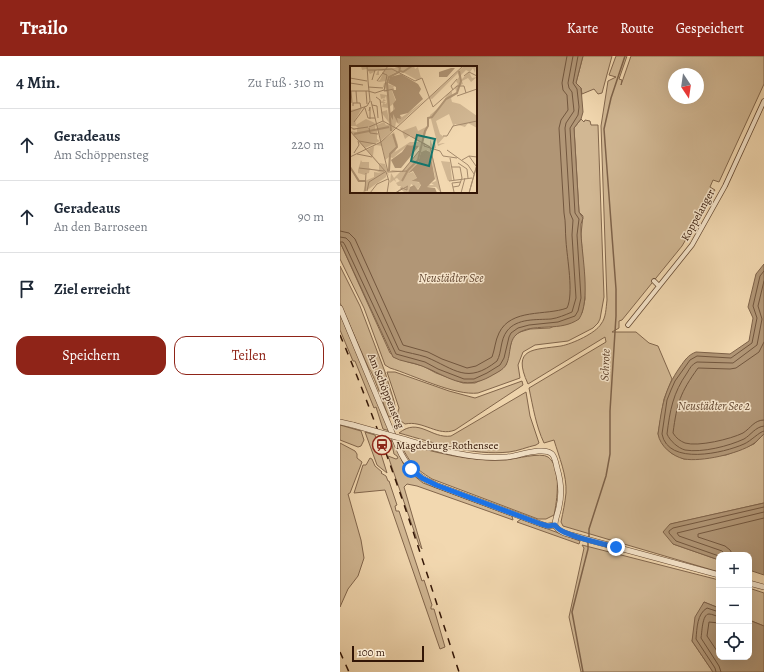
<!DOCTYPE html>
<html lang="de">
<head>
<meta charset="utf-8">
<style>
  body { margin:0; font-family:Alegreya,serif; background:#f2f2f3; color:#1f2937 }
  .controls { position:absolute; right:12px; bottom:12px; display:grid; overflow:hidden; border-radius:8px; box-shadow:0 4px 16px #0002 }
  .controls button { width:36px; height:36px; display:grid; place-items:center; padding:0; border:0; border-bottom:1px solid #e0e1e3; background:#fff; color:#1f2937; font:20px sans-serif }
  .compass { position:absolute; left:328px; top:12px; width:36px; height:36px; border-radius:50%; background:#fff; box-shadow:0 4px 16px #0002; rotate:167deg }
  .scale { position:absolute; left:12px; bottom:10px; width:72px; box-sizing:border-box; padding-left:4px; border:2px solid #321506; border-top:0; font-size:11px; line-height:14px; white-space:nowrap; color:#321506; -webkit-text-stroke:3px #f7e6cc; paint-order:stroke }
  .stop { position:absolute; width:12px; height:12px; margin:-9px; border:3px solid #1a73e8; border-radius:50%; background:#fff }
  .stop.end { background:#1a73e8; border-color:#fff; box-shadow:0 1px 4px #0008 }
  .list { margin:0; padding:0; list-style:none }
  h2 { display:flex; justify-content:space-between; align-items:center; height:52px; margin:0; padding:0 16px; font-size:17px }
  h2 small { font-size:13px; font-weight:400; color:#747a83 }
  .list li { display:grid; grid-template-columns:26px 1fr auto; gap:12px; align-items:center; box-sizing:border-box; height:72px; padding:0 16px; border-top:1px solid #e0e1e3 }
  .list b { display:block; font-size:15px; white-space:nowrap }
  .list p { margin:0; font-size:13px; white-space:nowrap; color:#747a83 }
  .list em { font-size:13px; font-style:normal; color:#747a83 }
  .actions { display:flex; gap:8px; padding:12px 16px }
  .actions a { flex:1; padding:9px 0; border:1px solid #8f2418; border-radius:12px; text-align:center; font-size:14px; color:#8f2418 }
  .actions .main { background:#8f2418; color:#fff }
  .icon { flex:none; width:22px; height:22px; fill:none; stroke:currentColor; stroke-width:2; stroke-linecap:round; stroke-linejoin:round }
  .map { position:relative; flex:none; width:424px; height:616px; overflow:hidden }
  header { display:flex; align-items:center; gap:24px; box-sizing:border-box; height:56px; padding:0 20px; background:#8f2418; color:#fff }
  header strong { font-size:19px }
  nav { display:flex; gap:22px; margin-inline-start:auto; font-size:14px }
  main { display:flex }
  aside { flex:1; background:#fff }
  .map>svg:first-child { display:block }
</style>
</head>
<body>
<header>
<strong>Trailo</strong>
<nav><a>Karte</a><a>Route</a><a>Gespeichert</a></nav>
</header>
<main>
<aside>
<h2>4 Min.<small>Zu Fuß · 310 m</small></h2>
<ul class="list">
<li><svg class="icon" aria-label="ahead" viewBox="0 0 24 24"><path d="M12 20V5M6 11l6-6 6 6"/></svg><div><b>Geradeaus</b><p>Am Schöppensteg</p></div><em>220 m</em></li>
<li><svg class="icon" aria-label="ahead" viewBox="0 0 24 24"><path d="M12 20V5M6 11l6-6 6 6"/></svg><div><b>Geradeaus</b><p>An den Barroseen</p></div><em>90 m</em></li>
<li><svg class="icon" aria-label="arrive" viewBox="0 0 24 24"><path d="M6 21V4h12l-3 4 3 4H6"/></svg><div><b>Ziel erreicht</b></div></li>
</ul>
<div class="actions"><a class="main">Speichern</a><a>Teilen</a></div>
</aside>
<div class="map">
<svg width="424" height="616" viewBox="0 0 424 616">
  <rect width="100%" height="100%" fill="#f2d8b0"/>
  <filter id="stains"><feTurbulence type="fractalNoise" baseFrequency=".005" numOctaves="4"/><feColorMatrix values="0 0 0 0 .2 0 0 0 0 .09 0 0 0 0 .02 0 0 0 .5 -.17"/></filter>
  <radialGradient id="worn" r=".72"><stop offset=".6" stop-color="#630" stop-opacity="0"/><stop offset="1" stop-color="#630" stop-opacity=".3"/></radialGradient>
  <!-- green -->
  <path fill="#d1b793" stroke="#82664c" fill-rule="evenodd" d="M243,0H272L262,37L258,38L254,33L242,38L241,32L236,27Z
    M276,0H287L279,23L282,24L281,29L291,0H424V28L379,126L373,124L370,131L375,134L342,190L282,264L279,265V272L272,276H296L309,287L318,290L332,323L324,343L318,378L331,397L344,403L386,399L414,388L424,378V447L331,468L333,488L379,504V516L223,470L221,466C223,456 225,447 226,437C227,419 219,401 214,384L204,387C196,370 193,351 189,332L266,286L265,281L188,328C171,291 194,294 221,290C232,288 256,277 261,268C266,262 266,252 267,244L261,70L268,25L276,21L269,19ZM334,18H358V42H334Z
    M241,63L244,66L245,64L250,65L251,69H258L264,241L260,263L258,267L253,272L228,285L195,289L183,296L178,309L180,322L138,337C115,340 73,319 50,312L45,309L24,252L0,203V186L50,297L68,306L83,310L96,317L123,327H135L161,314L166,309L172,283L176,278L180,276L190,273L210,272L242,257L245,243L241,178L243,160L239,156L234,72Z
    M0,210L20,250L45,316L54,345L55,350L54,359L50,361L48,360C45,352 33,316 29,313L0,247Z
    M0,258L50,375L43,373L36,351L34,352L15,305H13L0,274Z
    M47,316H55L109,335L135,342L182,325L183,329L115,374C98,381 83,364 65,368L61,365L54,369L59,352Z
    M186,336L190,360L199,387L196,389C187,391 178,395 169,396C132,400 95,387 59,377C79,361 91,383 111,380Z
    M0,369L21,375L24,384L21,390L18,391L0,384Z
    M25,376L35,379L47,417L37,409Z
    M51,384L53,385L63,407L72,418L83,427L172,460L173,464L77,430L67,428L64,431L82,493L79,489L48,400L56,403L58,402L57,400L54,398Z
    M0,387L15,395L17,398V402L22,406L10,437L8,438L21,484L24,502L18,520L8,533L0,551Z
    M60,387C96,396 128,406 166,404C175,403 201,396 208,401C222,411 217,445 214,459L206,463H198L92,423C73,411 70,407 60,387Z
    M30,402L32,403L35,410L42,416L41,417L46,420L48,425H49L57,449L55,450L56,455H59L82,525L84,524L92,549L91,551V553H94L105,591L100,593L45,434L14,437L23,409H26Z
    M181,463L240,485L239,488L177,466Z
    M242,489L379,524V552L364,546L352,585L373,616H241L229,561L244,492Z
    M409,532L424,537V570L409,564Z"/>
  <!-- water -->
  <path fill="#b19676" stroke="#7e6249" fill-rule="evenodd" d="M0,0H243L236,27L241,32L243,56L241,63L234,72L239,156L243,162L241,168V178C242,200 251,245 239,263C220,276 197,267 180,276C167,283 172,298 166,309C163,314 156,317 151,320C123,336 108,320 82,310C73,306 61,306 53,301L0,186ZM11,11H136V136H11Z
    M424,208V378C420,381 417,386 413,388C398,398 361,406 344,403C332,400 320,390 318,378C322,350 324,334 340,311C345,304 348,299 356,296L390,298L409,285L413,262L408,251L416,218Z
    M424,447V519L409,514V499H379V504L333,488L323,476L330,468Z
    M364,546L379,552V601H409V564L424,570V616H373L352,585L355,561Z"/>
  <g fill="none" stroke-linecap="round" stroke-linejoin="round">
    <!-- shore -->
    <path stroke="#72563e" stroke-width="1" d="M0,175L9,177L15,183L63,289L88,296L102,303L127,312L136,310L152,301C155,293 155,285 159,277C171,252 206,260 227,252C234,238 227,202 226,185C225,175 226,167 224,157L219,72L221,64L228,54L227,39L223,34L222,27L227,0
      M0,181L6,182L10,186L59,294C68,297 77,298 86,301C115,313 127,329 157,305C162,296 160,284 167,275C177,262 196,264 211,263C218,262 225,259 232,256L236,242L232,179L233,164L230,157L225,72L226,67L234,55L232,36L229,32L228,27L233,0
      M0,186H3L5,189L56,298L85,306L98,313L124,323H134L147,317L160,309L164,302L169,281L171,277L178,272L189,269L218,266L235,260L238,255L241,242L237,179L239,163L235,157L230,72L238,59L239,51L237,33L233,27L238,0
      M424,215L420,220L413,250L417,262L412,287L391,302L357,300L350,304L335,325L331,334L327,344L322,378C328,410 384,397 404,388C411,385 419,376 424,375
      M424,225L418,250L422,263L417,289L393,307L357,306C352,308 350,312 347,317C333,337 330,354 327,378C330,385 338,392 345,394C362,397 389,390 404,383C411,379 415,371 424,370
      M424,286L419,296L396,312L390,313L358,312C340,337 337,347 333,377C336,382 340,385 345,387C358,391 391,383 403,377C411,372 414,364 424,364
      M386,499L382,495L339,480L337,477L424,456
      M393,499L390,494L385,490L358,481V478L424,462
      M379,500L336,485L329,477V475L333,472L424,451
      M379,561C376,560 372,558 369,558C362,558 362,577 361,582L379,610L381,616
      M379,567L369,566L367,580L379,598
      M376,616L375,612L356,583C357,572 357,558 367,552L379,556"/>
    <!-- stream -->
    <path stroke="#7e6249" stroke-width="1.5" d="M249,482V473L266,420L270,398V355L276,260V233L264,73L271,42L285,0
      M243,616L232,556L248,493V485"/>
    <!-- minor casing -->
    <g stroke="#624630" stroke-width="5.5">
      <path id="minor" d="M314,225L319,230
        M288,269L352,189L385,130L424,45"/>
    </g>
    <!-- tertiary casing -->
    <g stroke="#624630" stroke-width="6">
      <path id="tertiary" d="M0,252L58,391C66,410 77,421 96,429L201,468L207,470L215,469
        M0,366L13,369
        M63,383C97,393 131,404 167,401C178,400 204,390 212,398C215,401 216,407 217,412C221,425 222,438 219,451C218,457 215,463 215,469
        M215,469C218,476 227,478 235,480L379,519
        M409,527L424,531"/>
    </g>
    <!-- minor -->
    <use href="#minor" stroke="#f7e6cc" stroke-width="4"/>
    <!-- tertiary -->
    <use href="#tertiary" stroke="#f7e6cc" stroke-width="5"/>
    <!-- rail -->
    <path stroke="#321506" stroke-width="1.5" stroke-dasharray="7 7" stroke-linecap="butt" d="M0,279C47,389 82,503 119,616
      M0,596L9,616"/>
    <!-- tertiary-bridge casing -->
    <g stroke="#624630" stroke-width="6" stroke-linecap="butt">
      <path id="tertiary-bridge" d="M13,369L63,383"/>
    </g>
    <!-- tertiary-bridge -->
    <use href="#tertiary-bridge" stroke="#f7e6cc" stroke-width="5"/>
  </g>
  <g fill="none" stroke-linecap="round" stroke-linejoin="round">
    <!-- route -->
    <path stroke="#1a73e8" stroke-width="5" d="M71,413L82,422L96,429L201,468L208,470L215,469C219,479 264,488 276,491"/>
  </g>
  <!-- icons -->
  <defs>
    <g id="station-ring" transform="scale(1)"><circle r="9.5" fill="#f7e6cc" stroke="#8f2418" stroke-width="1.5"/><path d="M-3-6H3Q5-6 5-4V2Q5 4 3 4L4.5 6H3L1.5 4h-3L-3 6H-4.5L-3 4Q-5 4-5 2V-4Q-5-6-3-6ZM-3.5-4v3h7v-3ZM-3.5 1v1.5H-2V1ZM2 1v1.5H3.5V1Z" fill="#8f2418"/></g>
  </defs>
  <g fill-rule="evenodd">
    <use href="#station-ring" x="42" y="389"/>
  </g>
  <g text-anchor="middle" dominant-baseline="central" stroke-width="3" stroke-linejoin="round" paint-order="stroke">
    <!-- street labels -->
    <g font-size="11" fill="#321506" stroke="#f7e6cc">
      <text transform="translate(358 159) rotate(-61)">Koppelanger</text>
      <text transform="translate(46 335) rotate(68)">Am Schöppensteg</text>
    </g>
    <!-- poi labels -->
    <g font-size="11" fill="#321506" stroke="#f7e6cc" text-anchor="start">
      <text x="56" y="389">Magdeburg-Rothensee</text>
    </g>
    <!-- water labels -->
    <g font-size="12" font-style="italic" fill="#654933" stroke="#f7e6cc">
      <text x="111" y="222">Neustädter See</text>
      <text transform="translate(265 309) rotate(-87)">Schrote</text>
      <text x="374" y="350">Neustädter See 2</text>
    </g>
  </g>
  <!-- overview -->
  <g transform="translate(10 10)">
    <rect width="127" height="127" fill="#f2d8b0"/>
    <path d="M11,0L45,2L46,1L42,0H64L65,3L68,1L71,12L67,14L49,4L39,10L36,15L29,16L27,15L30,14L34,5H29V9H26L28,4L20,8L17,3L12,4ZM126,0L125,7L123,2L120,6L116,4L111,9V14L119,6L122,12L127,11L121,16L118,12L112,15L113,18L108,20V27L101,32L102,36L110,38L127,50V62L118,57L115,61L105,58L97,70L103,59L99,48L86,55L90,68L94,71L88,78H89L93,77H95L88,80L80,49L91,40L97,29L102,25V29L107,27L105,22L108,18L106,15L109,11L108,7L82,33L79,32L113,1ZM34,17L44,20L42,25L48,41L45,47L51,53L49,49L52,51L58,47L76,33L49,58L46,56L45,62L31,75L28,64H27V73L30,75L15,82L0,65L7,66V63L4,64H3L2,63L8,62L6,60H0V44L12,42L5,54L6,59L16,53L25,57L24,59L26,57L25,63H28L27,59L34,56L36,59L40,58L31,46L37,44L39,54L41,50L43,53V38L38,42L32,41L33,37L36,38L37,36L36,30L34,33L36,35H33L36,37H30V33L32,36L34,32L31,33L30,28L37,29V26L34,25L36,23L33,21ZM66,60L68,65L78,60L73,76L80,80V73L83,81L85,74L86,82L81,83L91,127L86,121H77L76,119H84L81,117L86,115L80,86L77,84L71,86L68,97L57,108L63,106L67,112L61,115L72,117L68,123L61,118L58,127H55L50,122L51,120H48L46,117L50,115L47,112L45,113L46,116L44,114L40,117L41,107L44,112L50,106L41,105L42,104L52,105L69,85V80L61,81L62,79H58L43,92L39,91L35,94L34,88L38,86L34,88L32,80L26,79L44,66L48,79L45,86L60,76H69L60,69L55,73L52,65ZM24,80L23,90L29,97L35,98L39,110L36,106V111L13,127L16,116H8L0,101L9,114H15V109L8,107V104L11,94L12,96H19V102L29,105V98L36,105L17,84ZM20,102L31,107L24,106V111L15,115V108L19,107ZM91,95L100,96L102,114L98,115Z" fill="#d1b793" fill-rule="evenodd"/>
    <path d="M101,2H105L97,11H89V6ZM51,8L68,18L71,23L69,27L73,33L58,47L50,49L51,53L47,52L48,57L43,48V54L39,48L45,43L43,38L46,34L42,24H46V21L38,17L40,11ZM57,79L69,80L51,102H45L41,94L52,86ZM76,84L80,86L85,113L77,121L85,122L87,127H58L60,121L64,119L68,124L71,119L69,116L61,115L67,112L63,105L57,108L68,97L71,86Z" fill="#b19676"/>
    <path fill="none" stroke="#b19676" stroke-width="2" d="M50,5L53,6L62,0M41,65L37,17L39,11L49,6L50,2L47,0M4,68L39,61M0,101L9,115H15M39,105L40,88L47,81L43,68M52,115L58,104L68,94L75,65L78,60V52L82,51L96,33L107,27L111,15L109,5"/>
    <path fill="none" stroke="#a58a6c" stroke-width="1" d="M17,0L18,15M18,4H25L22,14M25,4L42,3L65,15L72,12L83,41L107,20H114L116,27M32,7L37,9L34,25L44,23M114,10L119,6L127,10M0,12L17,15M18,15L20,35M27,15L38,0M0,17L13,19M18,21L33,22M103,24L101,20L107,13M0,25H18M1,25L2,37M6,25L7,37M16,25L17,38M18,25L25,27L34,24M107,30L127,23M26,31L30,34L33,55L80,81L91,127M21,35L38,106M22,39L27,40L28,52M3,40V37H10L11,42M15,42L18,52H25M19,45L20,41V53M0,46L17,40L20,35M4,56L15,41M0,61L4,63L18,61M19,61L33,55M19,62L20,67L28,68M0,65L36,106L39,115L37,127M93,70H97L103,60L127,55M9,75L26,78M74,77V80L90,85L93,90L107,92M97,84L118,99L124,108M4,87L9,79L8,75M7,88L22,91M119,90L126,100M0,91L31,76L113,0M100,92L104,114M112,94L119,90L127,91M108,97L117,103L118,112M102,101H110L112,112L109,120L103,121M9,102L34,105M38,106L57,105M52,106L69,85M99,115L122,112M15,125L16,107M17,125L19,116L35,106M104,126L102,117L111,116M20,127L27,118L38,113M45,127L58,120M46,127L52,122L57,124V121M111,127L115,112M119,127L127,98M119,127L127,99"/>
    <path fill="#0f766e" fill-opacity="0.15" stroke="#0f766e" stroke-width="2" d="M67,69L85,73L79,100L61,95Z"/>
    <rect width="127" height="127" fill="none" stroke="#321506" stroke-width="2"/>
  </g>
  <rect width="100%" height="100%" filter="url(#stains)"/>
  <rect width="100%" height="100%" fill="url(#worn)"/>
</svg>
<div class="controls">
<button>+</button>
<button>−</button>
<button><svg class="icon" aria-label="locate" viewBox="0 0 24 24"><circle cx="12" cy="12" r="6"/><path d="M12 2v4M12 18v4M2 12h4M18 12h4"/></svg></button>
</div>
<svg class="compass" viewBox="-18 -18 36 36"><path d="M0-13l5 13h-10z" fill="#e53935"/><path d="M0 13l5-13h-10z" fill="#747a83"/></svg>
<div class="scale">100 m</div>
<div class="stop" style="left:71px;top:413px"></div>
<div class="stop end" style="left:276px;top:491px"></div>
</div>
</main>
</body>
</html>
